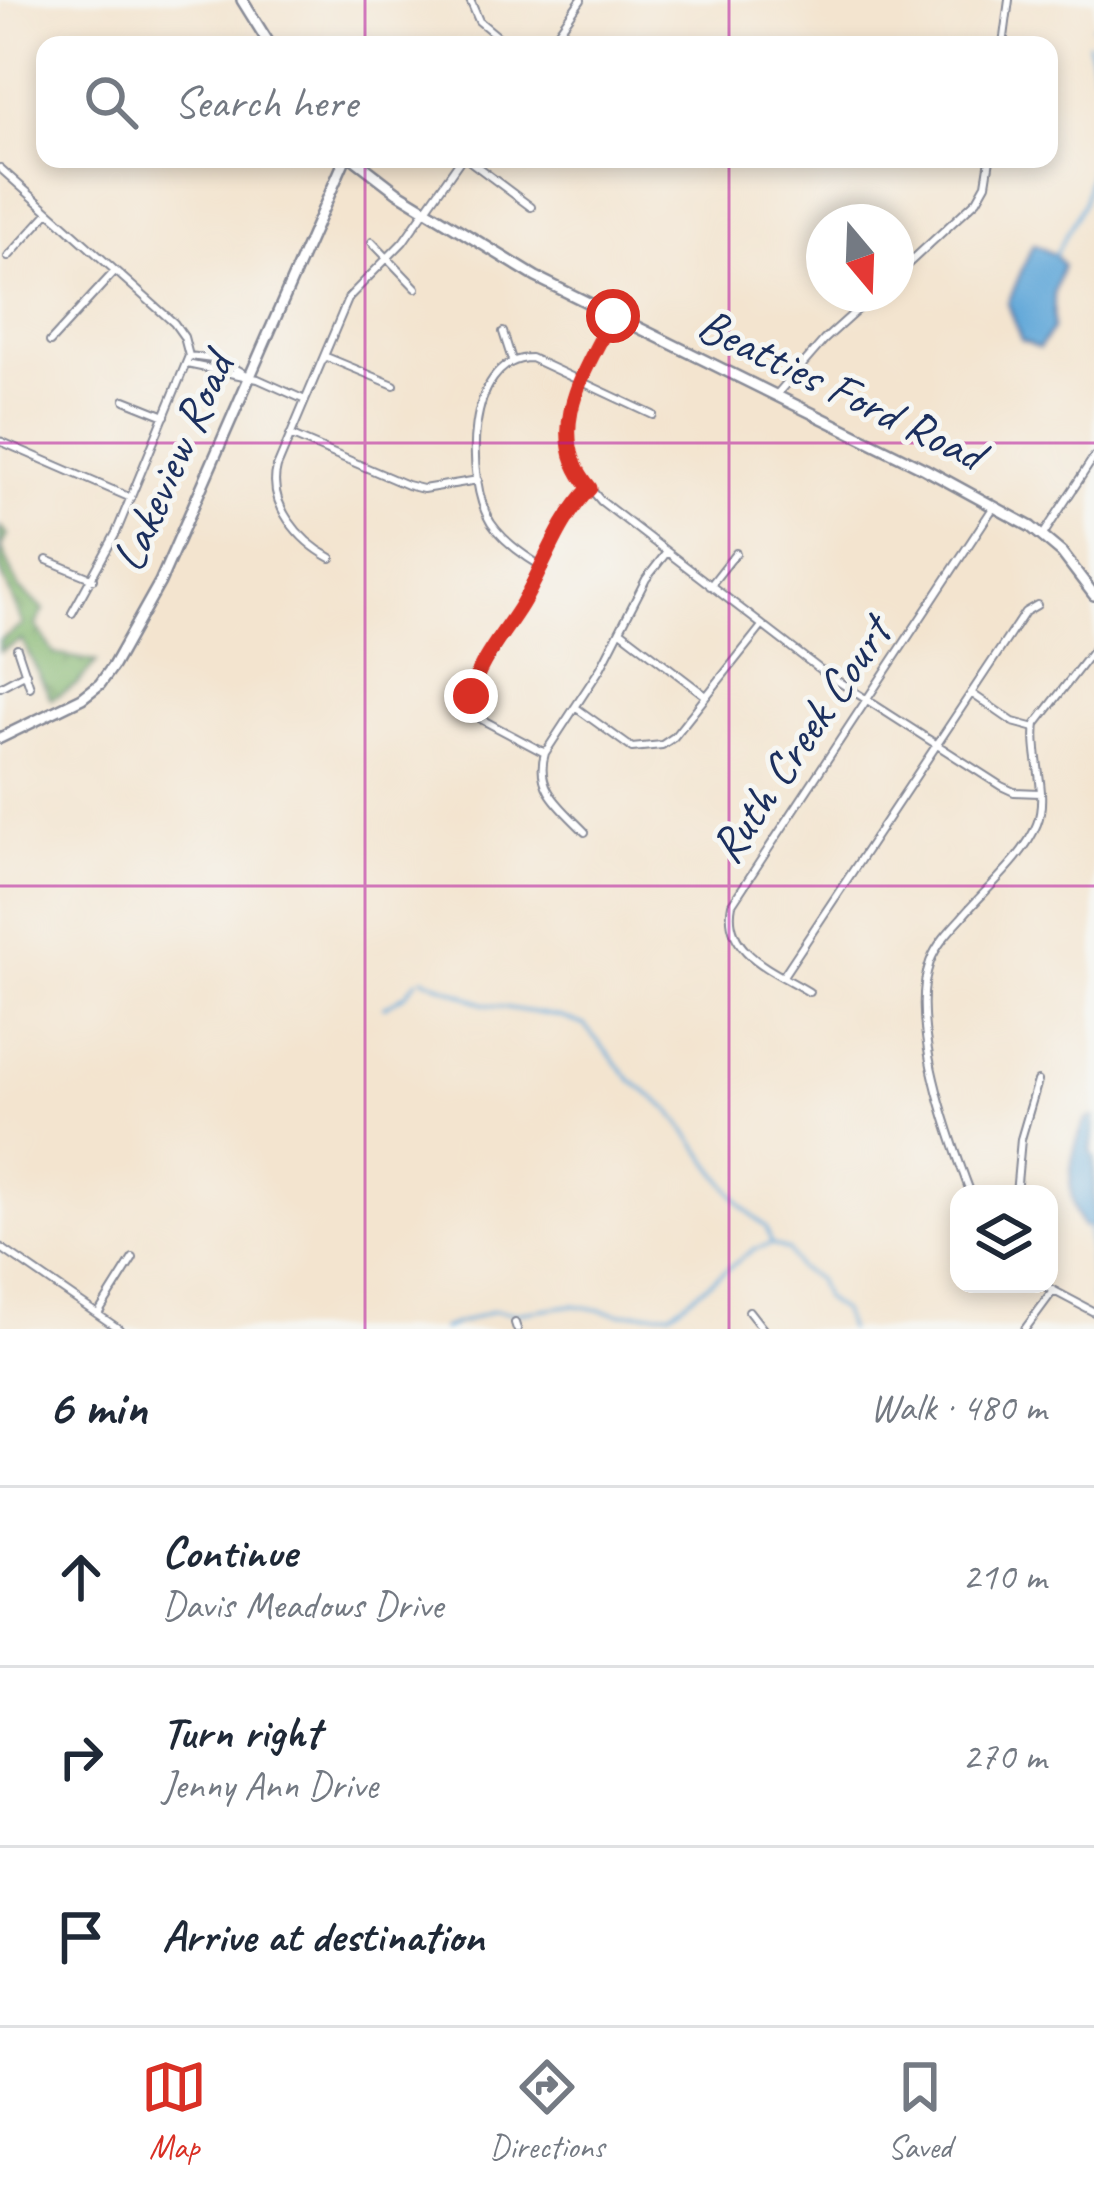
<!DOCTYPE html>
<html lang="en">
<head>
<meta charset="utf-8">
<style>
  body { margin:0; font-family:Caveat,sans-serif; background:#f2f2f3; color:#1f2937 }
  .controls { position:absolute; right:36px; bottom:36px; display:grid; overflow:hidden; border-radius:24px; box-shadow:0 6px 18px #0003 }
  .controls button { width:108px; height:108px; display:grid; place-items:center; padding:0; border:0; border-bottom:3px solid #e0e1e3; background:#fff; color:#1f2937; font:60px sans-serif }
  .compass { position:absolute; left:806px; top:204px; width:108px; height:108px; border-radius:50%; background:#fff; box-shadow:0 6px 18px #0003; rotate:161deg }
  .stop { position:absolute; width:36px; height:36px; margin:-27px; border:9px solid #d93025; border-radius:50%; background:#fff }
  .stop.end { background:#d93025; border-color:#fff; box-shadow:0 3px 12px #0008 }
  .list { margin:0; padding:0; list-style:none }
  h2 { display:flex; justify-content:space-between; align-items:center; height:156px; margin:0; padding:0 48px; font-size:51px }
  h2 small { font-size:39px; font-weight:400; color:#747a83 }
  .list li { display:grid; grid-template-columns:78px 1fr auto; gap:36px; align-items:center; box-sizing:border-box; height:180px; padding:0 48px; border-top:3px solid #e0e1e3 }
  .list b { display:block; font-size:45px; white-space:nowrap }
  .list p { margin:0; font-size:39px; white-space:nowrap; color:#747a83 }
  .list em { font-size:39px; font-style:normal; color:#747a83 }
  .icon { flex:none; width:66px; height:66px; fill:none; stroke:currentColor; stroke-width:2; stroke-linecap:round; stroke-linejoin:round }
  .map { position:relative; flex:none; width:1094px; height:1329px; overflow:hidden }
  .search { position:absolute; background:#fff; box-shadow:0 6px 18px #0003; left:36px; right:36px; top:36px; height:132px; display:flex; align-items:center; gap:30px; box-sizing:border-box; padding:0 42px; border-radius:24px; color:#747a83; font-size:45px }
  .sheet { height:696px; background:#fff }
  nav { display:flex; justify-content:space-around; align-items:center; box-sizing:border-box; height:168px; border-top:3px solid #e0e1e3; background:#fff; font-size:33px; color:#747a83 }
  nav a { display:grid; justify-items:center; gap:6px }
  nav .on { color:#d93025 }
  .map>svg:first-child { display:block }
</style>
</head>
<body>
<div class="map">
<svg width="1094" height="1329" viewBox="0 0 1094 1329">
  <defs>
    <pattern id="forest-crowns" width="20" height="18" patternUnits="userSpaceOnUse" patternTransform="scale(3)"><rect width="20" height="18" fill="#87b872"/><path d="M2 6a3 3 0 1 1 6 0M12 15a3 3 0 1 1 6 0" fill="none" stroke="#6e9661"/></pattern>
  </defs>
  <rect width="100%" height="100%" fill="#f6f6f2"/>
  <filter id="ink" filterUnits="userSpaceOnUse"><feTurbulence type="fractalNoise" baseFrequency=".00833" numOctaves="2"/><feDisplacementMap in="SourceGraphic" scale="24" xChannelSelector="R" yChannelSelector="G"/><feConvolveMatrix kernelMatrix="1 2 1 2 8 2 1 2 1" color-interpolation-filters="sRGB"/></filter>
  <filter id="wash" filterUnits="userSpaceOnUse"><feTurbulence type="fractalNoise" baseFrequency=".004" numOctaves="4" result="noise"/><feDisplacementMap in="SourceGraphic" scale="48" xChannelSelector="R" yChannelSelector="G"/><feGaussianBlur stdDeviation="2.7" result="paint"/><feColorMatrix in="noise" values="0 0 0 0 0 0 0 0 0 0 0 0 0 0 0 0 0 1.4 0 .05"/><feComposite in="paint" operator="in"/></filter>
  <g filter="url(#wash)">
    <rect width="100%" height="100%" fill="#f3e4cf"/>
    <!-- forest -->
    <path fill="url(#forest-crowns)" stroke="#517468" stroke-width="3" d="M0,527L8,535L1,547L19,588L44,610L36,625L54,654L97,662L76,685L51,699L22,640L0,651V640L23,625L0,569Z"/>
    <!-- water -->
    <path fill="#63a9d9" stroke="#3f6c9c" stroke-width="3" d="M1033,244L1055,255L1063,265L1054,292L1053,329L1039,348L1021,340L1008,303Z
      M1094,1117L1091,1152L1094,1159V1227L1082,1226C1063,1194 1070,1150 1087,1119Z"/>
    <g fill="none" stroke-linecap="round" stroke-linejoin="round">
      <!-- stream -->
      <path stroke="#63a9d9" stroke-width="3" d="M1093,26L1094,25
        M1088,43L1094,73
        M1055,255L1084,202L1094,153
        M423,978L484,1004L561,1017L584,1025L631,1080L671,1111L742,1206L766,1227L771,1242
        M384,1007L406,994L417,980
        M1088,1226L1093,1301
        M442,1329L494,1311L515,1313L573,1305L621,1314L671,1312L754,1249L772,1244L788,1250L798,1268L817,1279L824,1298L841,1310L848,1329"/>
    </g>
  </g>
  <g filter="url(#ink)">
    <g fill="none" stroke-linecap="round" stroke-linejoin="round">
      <!-- street casing -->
      <g stroke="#878a96" stroke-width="10">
        <path id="street" d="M470,0L479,21L508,45
          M549,45L581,0
          M1003,45L1009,0
          M467,159L531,207
          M0,168L174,323L184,337L189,356L116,533L72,613
          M372,242L416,288
          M8,257L49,212
          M896,275L977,200L986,184L990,159
          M613,316C579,383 540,435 601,501L822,671L1001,786L1014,792L1040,793
          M503,332L512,360
          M50,342L115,271
          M189,356L221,360L247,375
          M324,356L394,385
          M187,364L258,379L305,400
          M777,394L824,340L875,294
          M125,400L165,416
          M290,435L407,485L423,489L478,480
          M0,441L131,498
          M1043,535L1094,457
          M331,558C299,541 267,504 277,467L349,297L403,242L461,159
          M47,560L93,579
          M541,566C523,555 503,541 491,523C465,481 465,359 531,358L653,415
          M710,586L736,553
          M621,631L706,696
          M17,648L30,687
          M0,687L26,673
          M971,693L1013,722L1035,728
          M575,707L632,748L662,745L674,737L762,626
          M545,753L479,718L471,696L473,683L524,600L568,513L589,489
          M585,832C562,808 534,789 545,753L600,669L646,579L667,552
          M783,976L1025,612L1037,605
          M809,992C775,971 722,953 732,904L993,508
          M971,1194C949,1136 908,1023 930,962C936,945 950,930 962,917C985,889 1024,858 1037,824C1049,793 1031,756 1036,724L1094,649
          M1016,1194L1021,1139L1038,1081
          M0,1247L119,1329
          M1041,1284L1094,1312
          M749,1311L763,1329
          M98,1314L133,1258
          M515,1323L517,1329
          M1025,1329L1053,1291"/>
      </g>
      <!-- secondary casing -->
      <g stroke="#878a96" stroke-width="14">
        <path id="secondary" d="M242,0L270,45
          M354,159L397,192L536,277L925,469L1031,527L1062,553L1094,595
          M0,738L82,698L100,684L113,666L160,582L345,159"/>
      </g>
      <!-- street -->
      <use href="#street" stroke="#fff" stroke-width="6"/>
      <!-- secondary -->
      <use href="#secondary" stroke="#fff" stroke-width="9"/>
    </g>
  </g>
  <g fill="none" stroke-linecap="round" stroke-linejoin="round" filter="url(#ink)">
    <!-- route -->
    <path stroke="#d93025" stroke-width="15" d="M471,696C477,662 504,634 522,604C545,565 557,522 590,488C542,433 586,369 613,316"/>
  </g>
  <!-- grid -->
  <path fill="none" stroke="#b5179e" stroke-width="3" stroke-opacity="0.55" d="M365,0V45M729,0V45M365,159V1329M729,159V1329M0,443H1094M0,886H1094"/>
  <g text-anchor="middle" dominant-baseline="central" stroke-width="10" stroke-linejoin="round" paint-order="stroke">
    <!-- street labels -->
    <g font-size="48" fill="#1b2f5e" stroke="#f6f6f2">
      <text transform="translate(841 389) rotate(26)">Beatties Ford Road</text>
      <text transform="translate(172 462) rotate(-66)">Lakeview Road</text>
      <text transform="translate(800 740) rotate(-56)">Ruth Creek Court</text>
    </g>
  </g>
</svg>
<div class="controls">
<button><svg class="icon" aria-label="layers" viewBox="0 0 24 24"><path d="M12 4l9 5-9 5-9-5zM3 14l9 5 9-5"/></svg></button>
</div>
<svg class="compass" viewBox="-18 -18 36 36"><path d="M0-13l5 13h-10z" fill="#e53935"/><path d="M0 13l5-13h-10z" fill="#747a83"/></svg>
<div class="stop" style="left:613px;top:316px"></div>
<div class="stop end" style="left:471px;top:696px"></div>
<div class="search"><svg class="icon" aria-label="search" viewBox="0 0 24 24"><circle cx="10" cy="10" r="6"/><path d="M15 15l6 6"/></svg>Search here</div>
</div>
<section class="sheet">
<h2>6 min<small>Walk · 480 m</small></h2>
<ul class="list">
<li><svg class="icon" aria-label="ahead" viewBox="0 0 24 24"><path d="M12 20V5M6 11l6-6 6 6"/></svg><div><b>Continue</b><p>Davis Meadows Drive</p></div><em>210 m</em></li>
<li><svg class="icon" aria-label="right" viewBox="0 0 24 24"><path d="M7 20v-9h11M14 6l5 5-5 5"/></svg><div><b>Turn right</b><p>Jenny Ann Drive</p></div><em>270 m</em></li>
<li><svg class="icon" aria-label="arrive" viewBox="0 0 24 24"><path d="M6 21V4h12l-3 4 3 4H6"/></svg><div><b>Arrive at destination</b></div></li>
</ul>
</section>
<nav>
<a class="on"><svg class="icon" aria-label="map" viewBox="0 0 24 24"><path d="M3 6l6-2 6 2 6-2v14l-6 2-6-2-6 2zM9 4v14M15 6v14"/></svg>Map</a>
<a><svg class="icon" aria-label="directions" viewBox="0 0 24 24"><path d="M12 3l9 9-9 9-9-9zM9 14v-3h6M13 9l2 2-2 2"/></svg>Directions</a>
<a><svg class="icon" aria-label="saved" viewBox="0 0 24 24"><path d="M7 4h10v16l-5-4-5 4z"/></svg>Saved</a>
</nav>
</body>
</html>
